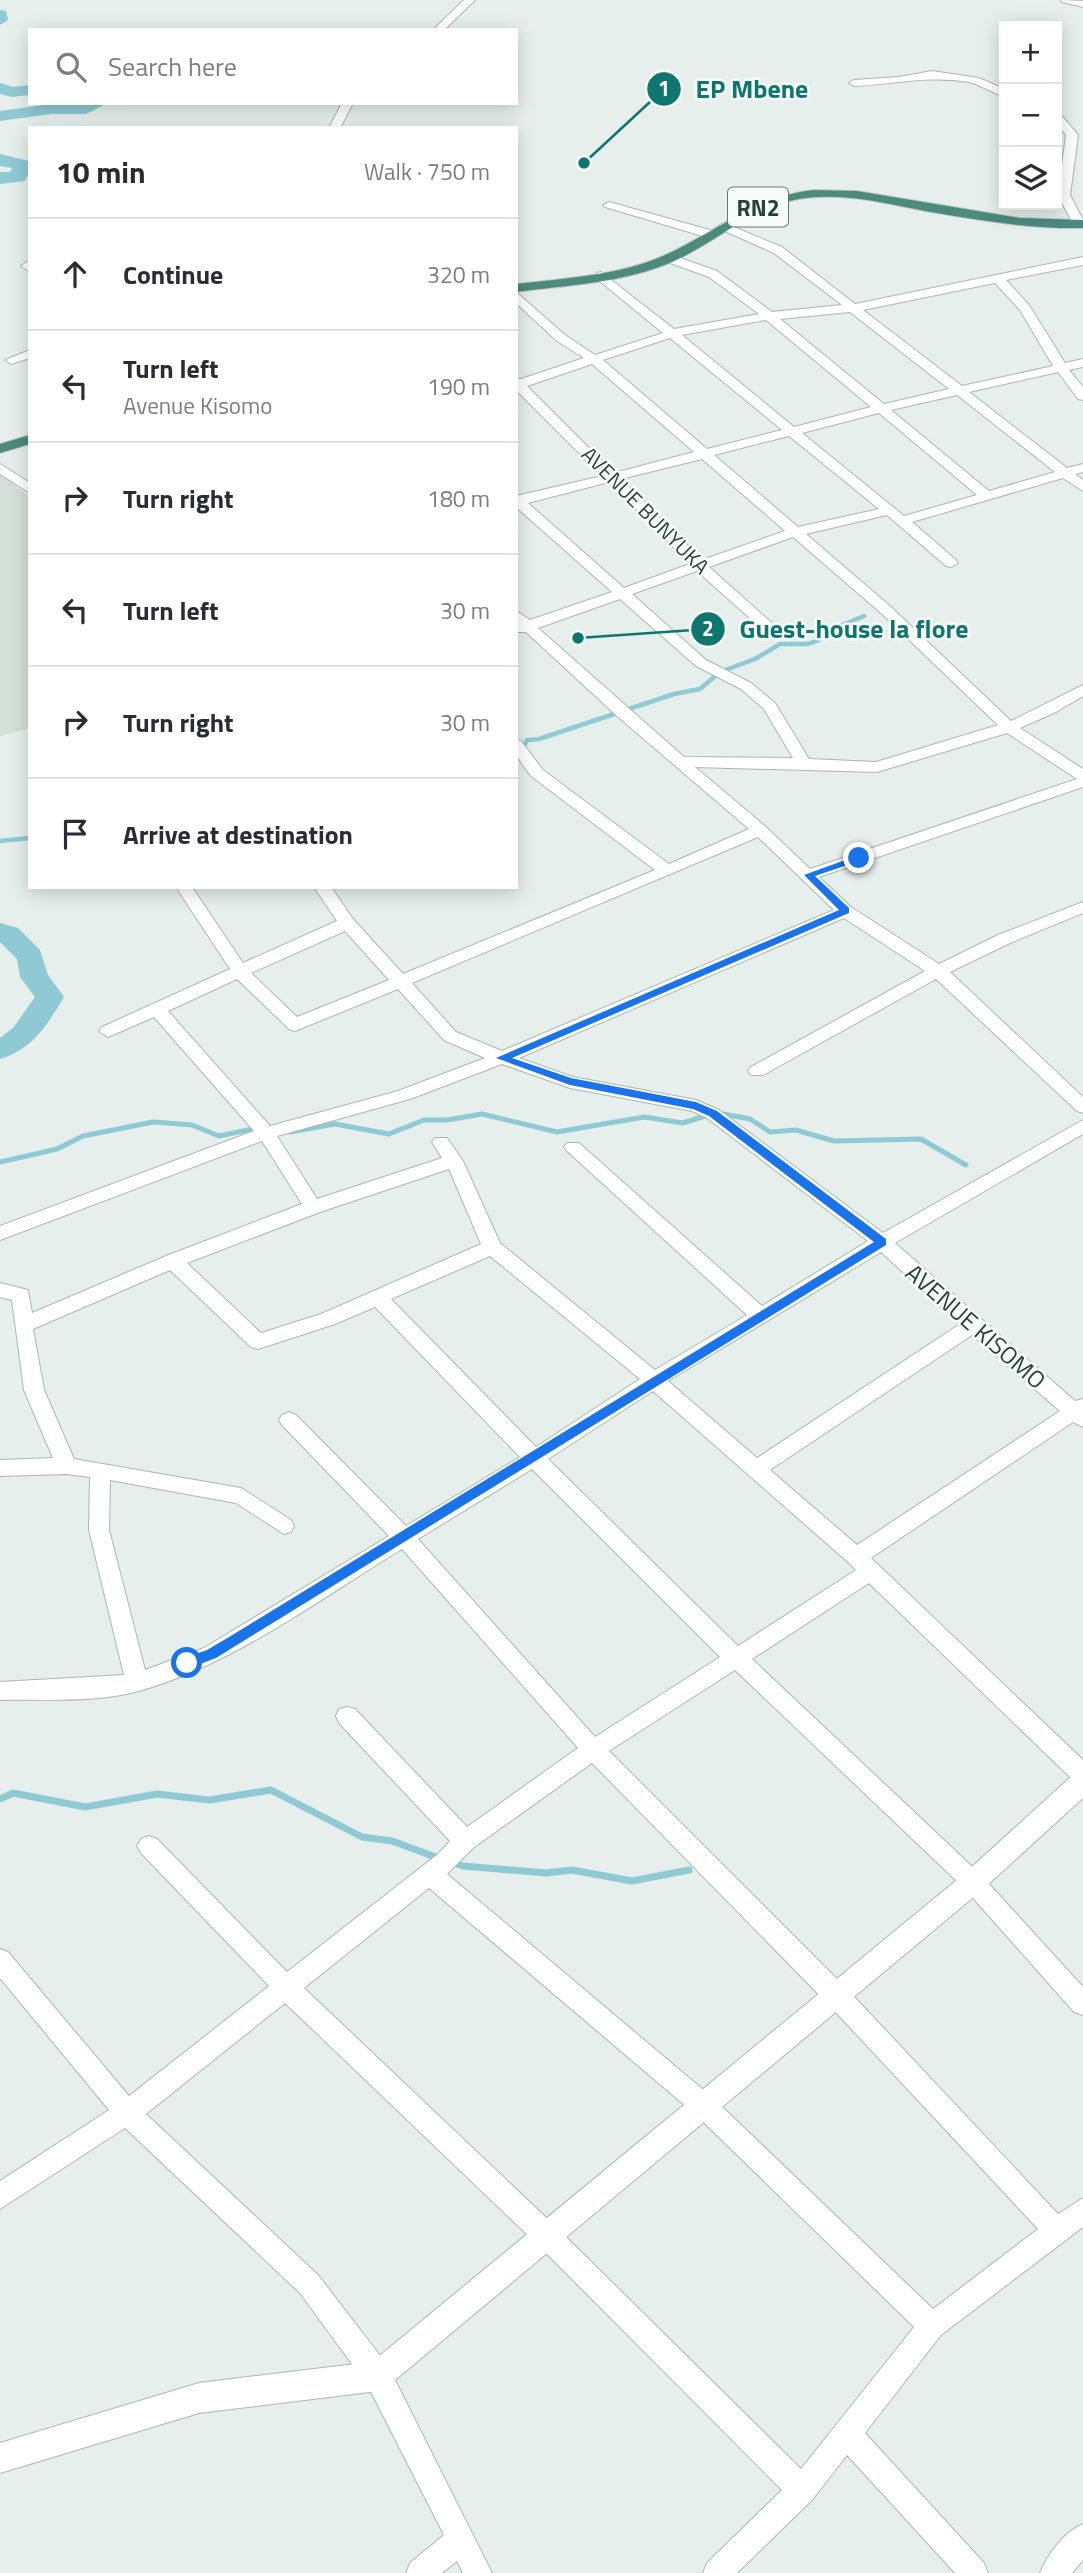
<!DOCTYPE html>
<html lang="en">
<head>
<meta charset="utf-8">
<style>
  body { margin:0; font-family:"Titillium Web",sans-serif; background:#f7f7f7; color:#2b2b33 }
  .controls { position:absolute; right:21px; top:21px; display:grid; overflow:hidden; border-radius:0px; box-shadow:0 4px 18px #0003 }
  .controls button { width:63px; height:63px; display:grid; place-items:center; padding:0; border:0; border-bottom:2px solid #e1e1e2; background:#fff; color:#2b2b33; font:35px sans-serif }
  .stop { position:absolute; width:21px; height:21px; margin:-16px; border:5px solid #1a73e8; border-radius:50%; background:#fff }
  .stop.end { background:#1a73e8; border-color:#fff; box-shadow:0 2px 7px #0008 }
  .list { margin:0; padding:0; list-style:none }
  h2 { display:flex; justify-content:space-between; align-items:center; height:91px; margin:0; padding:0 28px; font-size:30px }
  h2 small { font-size:23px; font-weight:400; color:#7c7c81 }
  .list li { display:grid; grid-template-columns:46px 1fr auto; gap:21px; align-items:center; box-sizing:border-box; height:112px; padding:0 28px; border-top:2px solid #e1e1e2 }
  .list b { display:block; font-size:26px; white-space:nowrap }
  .list p { margin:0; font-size:23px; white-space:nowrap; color:#7c7c81 }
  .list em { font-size:23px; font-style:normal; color:#7c7c81 }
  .icon { flex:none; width:38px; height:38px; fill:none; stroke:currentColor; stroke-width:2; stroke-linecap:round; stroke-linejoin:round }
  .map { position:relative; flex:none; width:1083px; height:2573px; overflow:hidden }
  .search { position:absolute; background:#fff; box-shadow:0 4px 18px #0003; left:28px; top:28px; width:490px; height:77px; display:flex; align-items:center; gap:18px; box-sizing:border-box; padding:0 24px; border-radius:0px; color:#7c7c81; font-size:26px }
  .panel { position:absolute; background:#fff; box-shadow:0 4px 18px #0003; left:28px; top:126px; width:490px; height:763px; border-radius:0px }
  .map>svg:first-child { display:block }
</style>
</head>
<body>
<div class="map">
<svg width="1083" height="2573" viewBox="0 0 1083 2573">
  <rect width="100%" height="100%" fill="#e6efeb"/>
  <!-- built -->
  <path fill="#d4dfda" d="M0,474L30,497V728L0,736Z"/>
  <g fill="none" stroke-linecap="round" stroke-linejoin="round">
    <!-- stream-far2 -->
    <path stroke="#8ec9d4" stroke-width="4.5" d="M518,747L524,746L527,740L539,739L674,694L700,689L720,672L755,659L780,644H808L819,640L828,631L864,616
      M0,841L30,838"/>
    <!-- stream-far1 -->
    <path stroke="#8ec9d4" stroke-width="5" d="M718,1113L750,1119L770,1132L796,1130L834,1141L921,1139L966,1165
      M290,1132L335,1124L389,1134L424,1120H447L482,1114L557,1132L644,1117L683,1123L708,1115
      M0,1162L57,1149L83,1136L153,1122L192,1125L219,1136L257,1128"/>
    <!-- stream -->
    <path stroke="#8ec9d4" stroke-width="7" d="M0,1799L13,1793L85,1807L157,1794L209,1800L271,1790L362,1837L392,1841L441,1859
      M451,1862L463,1866L546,1873L572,1870L632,1881L689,1870"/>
    <!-- river -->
    <path fill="#8ec9d4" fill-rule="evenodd" d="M0,10L6,11L8,20L0,25Z
      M0,83L13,87L30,85V95L12,97L0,94Z
      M108,103L86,114H51L0,121V111L51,104Z
      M0,154L29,161L30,170L25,181L0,184V172H10L12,168L0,166Z
      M0,923L18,928L40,950L48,975L64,997C47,1025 33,1049 0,1059V1038L13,1028L35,997L20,977L17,959L0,942Z"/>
    <!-- minor casing -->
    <g stroke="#a8b8b2" stroke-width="2">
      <path id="minor" d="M464,0H475L444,30H433Z
        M1061,0L1083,1V7L1062,2Z
        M932,71L979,78L1004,89V96C992,93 981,85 969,82C929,75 894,84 854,86L849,83L854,80L899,77Z
        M342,103H353L340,128H329Z
        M1057,114L1061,115L1078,135L1070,195L1083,220V227L1079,228L1073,224L1058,195L1066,135L1057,124Z
        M609,202L717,232L719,235L713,239L605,207L603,205Z
        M724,223L782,247L855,304L1083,257V265L1006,280L1029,305L1065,363L1083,359V367L1069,370L1083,387V400L1078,399L1058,372L969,392L1067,468L1083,464V472L1075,474L1083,480V491L1063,478L912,522L956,560L958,563L951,567L946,566L887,515L806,534L891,607L1011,721L1083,685V696L1056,712L1020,728L1083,769V787L819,877L851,907L939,964L998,935L1083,902V913L1010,943L950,972L1083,1097V1113L1077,1111L936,979L763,1075H751L748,1071L751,1067L925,971L844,918L519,1058L573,1077L696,1100L719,1110L883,1233L1083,1120V1134L895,1243L1075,1401L1083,1399V1427L1073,1422L871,1558L1083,1760V1785L1075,1782L869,1583L752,1659L981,1875L1083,1987V2015L1074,2012L965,1889L735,1670L609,1751L846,1988L1058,2214L1083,2198V2227L941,2335L865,2433L984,2563L988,2573H955L847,2455L812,2500L737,2573H703L707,2563L782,2490L538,2245L285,2003L146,2114L318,2275L388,2366L492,2573H463L457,2561L442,2573H406L410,2563L444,2535L368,2386L300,2293L125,2128L0,2209V2181L109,2110L0,1978V1949L8,1952L129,2096L269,1986L141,1853L137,1846L141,1839L149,1836L157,1839L287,1972L438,1854L450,1841L339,1723L336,1716L339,1709L347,1707L355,1709L467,1827L578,1748L402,1549C318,1600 234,1664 139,1691C95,1703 45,1699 0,1700V1682L124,1675L89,1530L90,1477L67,1474L0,1476V1460L53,1458L24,1390L12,1300L0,1297V1283L28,1290L32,1313L166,1256L302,1204L262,1141L0,1240V1226L254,1131L154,1017L108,1037L99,1031L102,1027L230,969L176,887H192L243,963L337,921L314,887H331L353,919L403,974L655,870L531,776L516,755V739L521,741L543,770L669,864L749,829L617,716L526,632H516V611L530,620L612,592L516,507V496L602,476L516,390V378L521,379L584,358L557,341L516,303V292L565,335L595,355L663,333L597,279V273L601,272L674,329L759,314L709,277L665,261V255L669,254L717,271L772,312L842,305L774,253L720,229V225ZM995,283L1020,310L1053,366L962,386L863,310ZM850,312L949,389L884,404L780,319ZM766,320L871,407L794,427L682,335ZM670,338L782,430L707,449L603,360ZM592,364L694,452L614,473L527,386ZM957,395L1055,472L989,491L891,410ZM879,413L977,495L904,516L802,433ZM789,436L879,509L798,527L714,455ZM702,459L785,531L702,560L621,479ZM609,482L690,564L624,588L528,503ZM793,537L881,613L998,725L876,762L809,759L775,703L751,683L706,660L632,594L697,571L773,639H783L785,636L783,633L709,567ZM620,599L696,666L741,689L764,709L793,758L684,757L538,628ZM1007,733L1077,779L810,869L766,827L695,767L877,772ZM758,837L834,910L502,1051L456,1032L412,983ZM345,931L389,980L297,1017L251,973ZM237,979L289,1029L295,1031L398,989L444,1040L485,1058L398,1091L270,1126L168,1011ZM502,1064L570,1088L692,1111L707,1118L868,1241L762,1306L579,1143H567L564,1147L567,1151L747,1315L655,1370L500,1243L463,1161L447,1138H435L432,1142L442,1158L317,1199L277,1136L410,1099ZM449,1169L481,1244L321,1314L261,1333L187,1263L320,1212ZM881,1252L960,1324L757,1458L668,1381ZM490,1256L640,1379L536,1447L391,1299ZM170,1270L251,1347L258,1349L335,1324L375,1307L520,1457L406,1526L296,1415L289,1412L282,1415L279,1420L282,1425L389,1536L204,1648L145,1670L109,1530L110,1480L236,1503L284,1534L291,1532L294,1526L291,1520L241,1488L74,1459L44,1390L33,1329ZM972,1335L1060,1411L857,1545L770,1470ZM653,1391L849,1563L856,1570L738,1646L548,1459ZM532,1469L720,1657L595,1737L418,1539ZM592,1763L828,2004L1038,2229L933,2309L713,2098L447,1874L473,1848ZM429,1888L695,2114L914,2327L801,2469L556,2227L304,1988Z
        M27,262L30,263V272L21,266Z
        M30,350V358L11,364L5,360Z
        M0,464L30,483V493L0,474Z
        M1083,2524V2560L1072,2573H1040C1047,2555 1065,2531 1083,2524Z"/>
    </g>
    <!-- tertiary casing -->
    <g stroke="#a8b8b2" stroke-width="2">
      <path id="tertiary" d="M1083,1771V1798L982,1890L388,2386L378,2391L199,2413L0,2473V2443L199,2383L372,2362L964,1874L1074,1774Z"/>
    </g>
    <!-- trunk casing -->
    <g stroke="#c2cac8" stroke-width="2">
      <path id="trunk" d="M814,190L857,191L1020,218L1083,220V228C1029,229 978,220 925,211C884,203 841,192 799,199C752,207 715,243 672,262C623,283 568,285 516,292V284C565,278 617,276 663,256C715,233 755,196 814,190Z
        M30,435V444L0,453V444Z"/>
    </g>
    <!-- minor -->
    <use href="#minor" fill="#fff" fill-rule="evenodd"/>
    <!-- tertiary -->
    <use href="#tertiary" fill="#fff" fill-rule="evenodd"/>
    <!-- trunk -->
    <use href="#trunk" fill="#4c8a7c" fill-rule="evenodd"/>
  </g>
  <!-- route -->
  <path fill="#1a73e8" d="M859,855L863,858L862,860L815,876L849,908V913L512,1058L571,1078L696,1102L717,1111L886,1239V1245L216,1658L187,1669L182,1667V1659L207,1650L229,1637L874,1242L709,1116L693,1109L570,1085L496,1058L839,910L804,875Z"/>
  <g text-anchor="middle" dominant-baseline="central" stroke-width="5" stroke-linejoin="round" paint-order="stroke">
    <!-- far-street labels -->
    <g font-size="21" fill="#24423a" stroke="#f7fbf9">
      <text transform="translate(646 510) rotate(45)">AVENUE BUNYUKA</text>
    </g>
    <!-- shield labels -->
    <rect fill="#f7fbf9" stroke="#637a73" stroke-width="2" x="728" y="187.5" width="60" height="39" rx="5"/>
    <g font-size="23" font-weight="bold" fill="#24423a">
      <text x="758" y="207">RN2</text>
    </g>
    <!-- street labels -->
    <g font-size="24" fill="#24423a" stroke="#f7fbf9">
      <text transform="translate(976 1326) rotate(41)">AVENUE KISOMO</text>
    </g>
  </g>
  <!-- callouts -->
  <path fill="none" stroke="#0f766e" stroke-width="2.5" d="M584 163L664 89M578 638L708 629"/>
  <g fill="#0f766e" stroke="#f7fbf9" stroke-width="2.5">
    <circle cx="584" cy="163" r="7"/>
    <circle cx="578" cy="638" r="7"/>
    <circle cx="664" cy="89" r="18"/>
    <circle cx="708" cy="629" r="18"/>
  </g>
  <g font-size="21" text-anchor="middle" font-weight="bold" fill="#fff">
    <text x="664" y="96">1</text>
    <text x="708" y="636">2</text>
  </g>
  <g font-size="26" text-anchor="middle" font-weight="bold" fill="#0f766e" stroke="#f7fbf9" stroke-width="5" stroke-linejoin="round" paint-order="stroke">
    <text x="752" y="98">EP Mbene</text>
    <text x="854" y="638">Guest-house la flore</text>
  </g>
</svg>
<div class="controls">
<button>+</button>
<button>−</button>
<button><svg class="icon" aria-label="layers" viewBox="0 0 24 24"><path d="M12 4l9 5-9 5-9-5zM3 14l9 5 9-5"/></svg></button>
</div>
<div class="stop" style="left:187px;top:1663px"></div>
<div class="stop end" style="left:859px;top:858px"></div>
<div class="search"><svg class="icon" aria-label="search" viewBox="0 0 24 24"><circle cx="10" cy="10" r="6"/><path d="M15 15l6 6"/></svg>Search here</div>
<section class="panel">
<h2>10 min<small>Walk · 750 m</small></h2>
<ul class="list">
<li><svg class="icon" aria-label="ahead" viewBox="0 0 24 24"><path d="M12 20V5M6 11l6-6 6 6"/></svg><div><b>Continue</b></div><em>320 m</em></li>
<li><svg class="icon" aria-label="left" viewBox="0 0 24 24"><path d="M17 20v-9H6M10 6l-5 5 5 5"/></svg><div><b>Turn left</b><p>Avenue Kisomo</p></div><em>190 m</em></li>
<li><svg class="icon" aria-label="right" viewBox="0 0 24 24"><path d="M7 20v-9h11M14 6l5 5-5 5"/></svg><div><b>Turn right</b></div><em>180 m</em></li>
<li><svg class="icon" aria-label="left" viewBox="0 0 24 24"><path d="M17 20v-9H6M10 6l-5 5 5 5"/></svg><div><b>Turn left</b></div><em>30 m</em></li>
<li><svg class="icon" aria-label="right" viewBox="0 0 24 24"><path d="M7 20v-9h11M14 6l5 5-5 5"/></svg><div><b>Turn right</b></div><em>30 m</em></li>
<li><svg class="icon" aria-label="arrive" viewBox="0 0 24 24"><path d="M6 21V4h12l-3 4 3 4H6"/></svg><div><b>Arrive at destination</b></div></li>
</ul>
</section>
</div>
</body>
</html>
